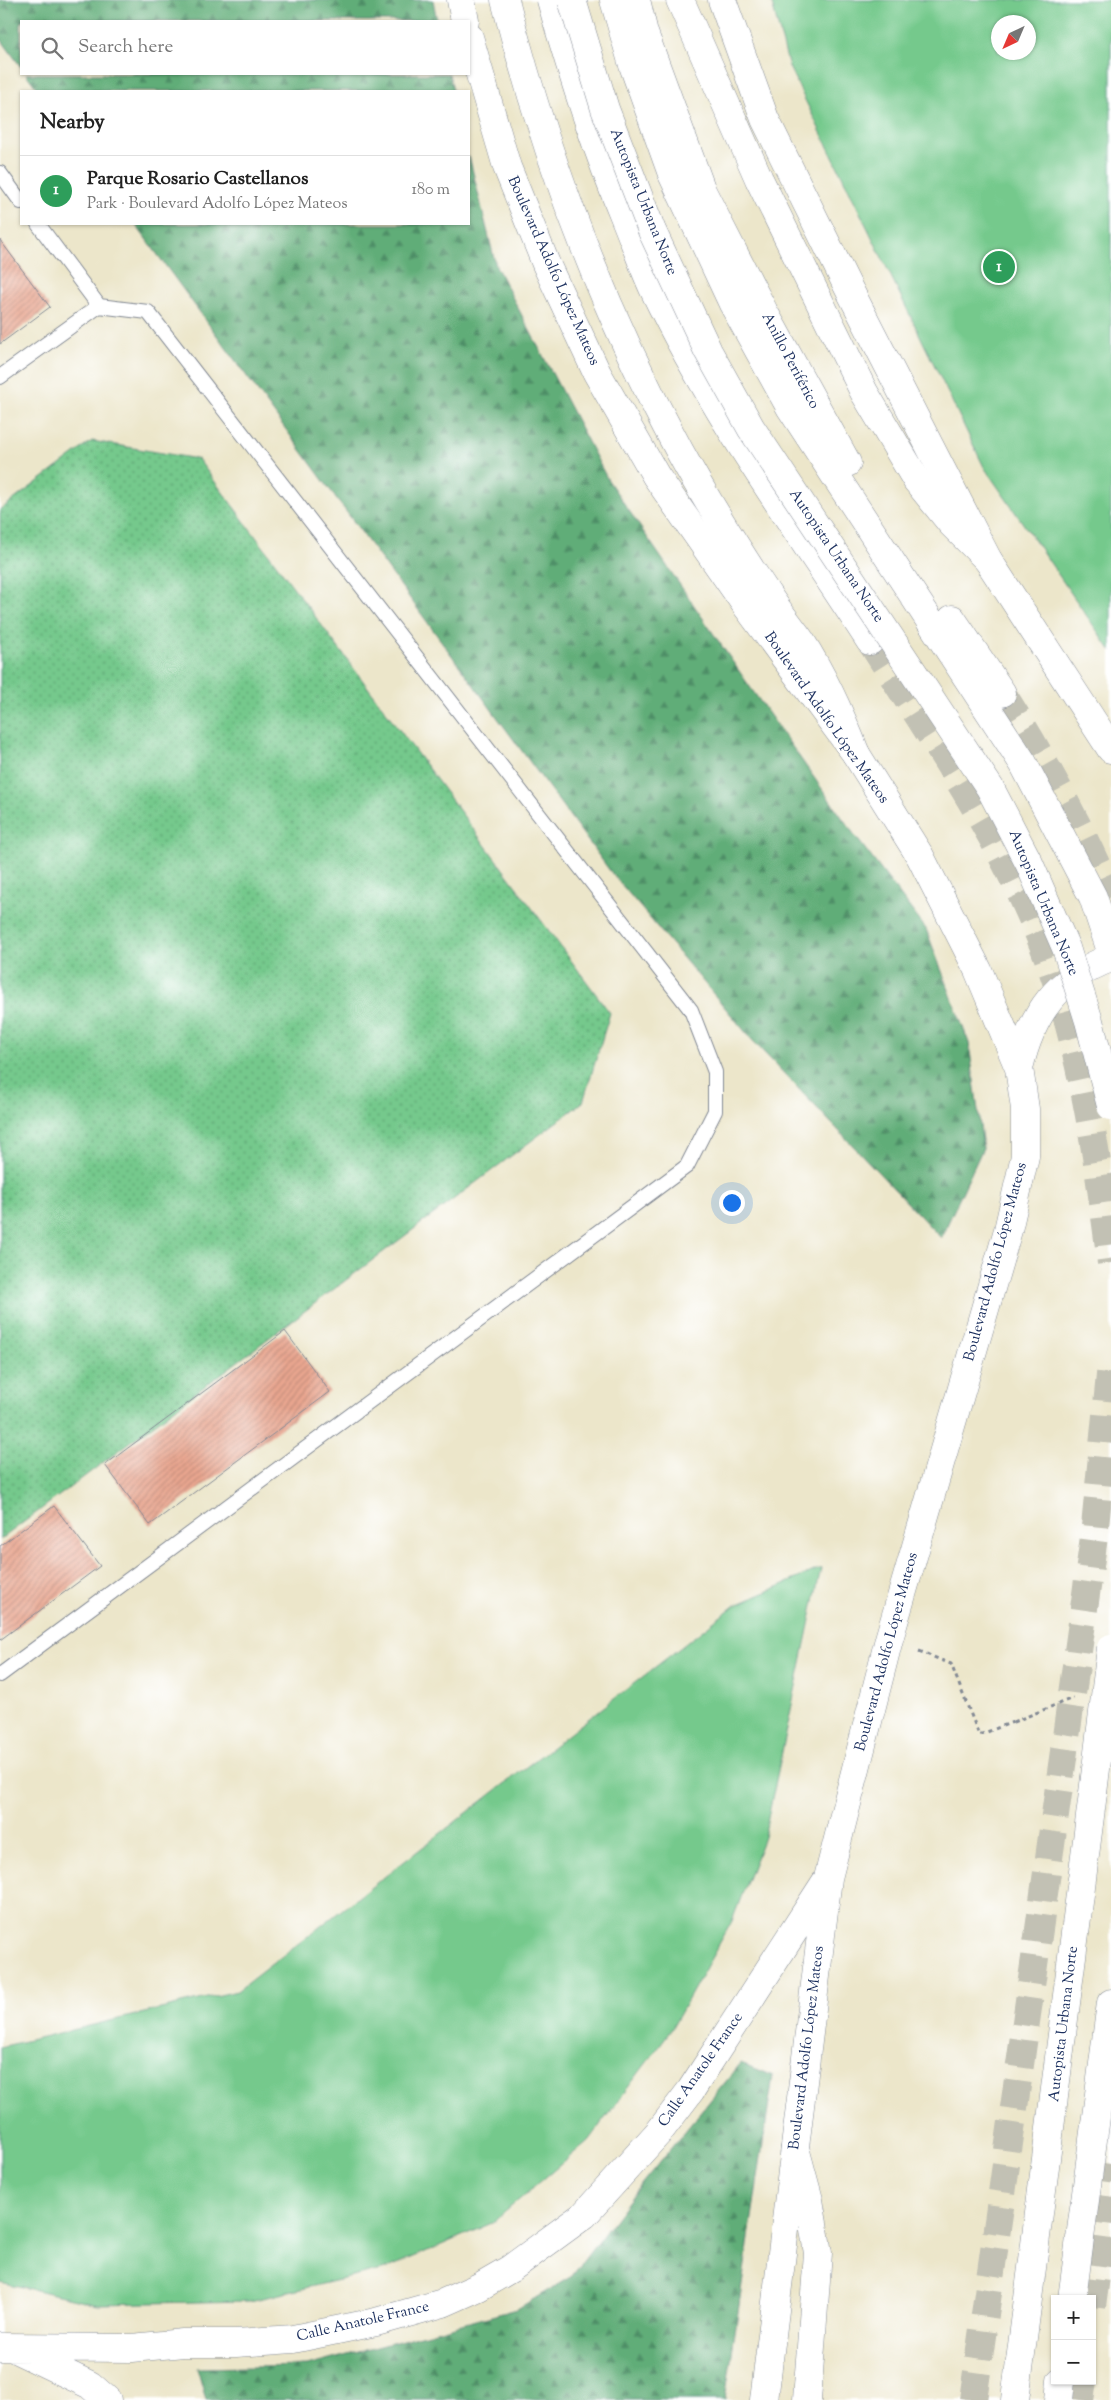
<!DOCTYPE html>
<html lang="en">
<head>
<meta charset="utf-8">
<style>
  body { margin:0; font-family:"Sorts Mill Goudy",serif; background:#f6f6f6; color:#222 }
  .controls { position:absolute; right:15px; bottom:15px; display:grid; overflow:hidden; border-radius:0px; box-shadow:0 1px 4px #0004 }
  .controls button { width:45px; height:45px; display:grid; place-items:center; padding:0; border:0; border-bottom:1px solid #e0e0e0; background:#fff; color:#222; font:25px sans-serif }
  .compass { position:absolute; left:991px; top:15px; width:45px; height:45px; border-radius:50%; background:#fff; box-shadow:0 1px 4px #0004; rotate:224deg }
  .you { position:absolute; left:731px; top:1202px; width:18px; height:18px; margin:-12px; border:4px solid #fff; border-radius:50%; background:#1a73e8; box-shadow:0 0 0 8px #1a73e833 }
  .badge { display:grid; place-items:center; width:32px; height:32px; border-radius:50%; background:#b5179e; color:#fff; font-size:16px; font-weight:700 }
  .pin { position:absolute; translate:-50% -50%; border:2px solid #fff; box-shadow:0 1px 5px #0006 }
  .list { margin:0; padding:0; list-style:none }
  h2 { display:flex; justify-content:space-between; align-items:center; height:65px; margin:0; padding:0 20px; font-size:21px }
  h2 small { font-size:16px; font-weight:400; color:#767676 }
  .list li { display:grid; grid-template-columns:32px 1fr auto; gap:15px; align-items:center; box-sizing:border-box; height:70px; padding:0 20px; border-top:1px solid #e0e0e0 }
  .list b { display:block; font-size:19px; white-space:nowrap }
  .list p { margin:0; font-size:16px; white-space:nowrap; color:#767676 }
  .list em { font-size:16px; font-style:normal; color:#767676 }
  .icon { flex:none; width:28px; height:28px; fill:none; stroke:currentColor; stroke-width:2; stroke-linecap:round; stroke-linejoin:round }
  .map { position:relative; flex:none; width:1111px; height:2400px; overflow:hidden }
  .search { position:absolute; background:#fff; box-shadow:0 1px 4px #0004; left:20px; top:20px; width:450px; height:55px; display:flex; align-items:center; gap:12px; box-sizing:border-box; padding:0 18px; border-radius:0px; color:#767676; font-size:19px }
  .panel { position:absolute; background:#fff; box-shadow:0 1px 4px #0004; left:20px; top:90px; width:450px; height:135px; border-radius:0px }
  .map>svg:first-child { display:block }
</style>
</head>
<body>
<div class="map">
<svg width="1111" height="2400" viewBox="0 0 1111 2400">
  <defs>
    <pattern id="grass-dots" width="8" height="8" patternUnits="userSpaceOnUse" patternTransform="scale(1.25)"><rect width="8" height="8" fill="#75c98c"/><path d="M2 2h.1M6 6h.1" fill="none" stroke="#5fa476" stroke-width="1.8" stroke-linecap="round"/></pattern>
    <pattern id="forest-firs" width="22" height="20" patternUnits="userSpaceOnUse" patternTransform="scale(1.25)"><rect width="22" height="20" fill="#60ad78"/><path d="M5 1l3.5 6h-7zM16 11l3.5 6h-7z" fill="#4e8d66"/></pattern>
    <pattern id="building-hatch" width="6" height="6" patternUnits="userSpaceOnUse" patternTransform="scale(1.25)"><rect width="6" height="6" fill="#e9a68f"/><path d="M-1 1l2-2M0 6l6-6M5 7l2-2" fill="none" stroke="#bc8878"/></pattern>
  </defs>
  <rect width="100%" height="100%" fill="#fff"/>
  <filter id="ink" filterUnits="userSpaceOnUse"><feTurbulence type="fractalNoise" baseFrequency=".02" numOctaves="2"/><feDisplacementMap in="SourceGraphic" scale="10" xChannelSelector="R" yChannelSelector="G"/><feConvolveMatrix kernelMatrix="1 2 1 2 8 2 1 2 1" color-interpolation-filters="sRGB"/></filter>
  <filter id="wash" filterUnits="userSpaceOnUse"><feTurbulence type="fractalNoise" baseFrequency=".0096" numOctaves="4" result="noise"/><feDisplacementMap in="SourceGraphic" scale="20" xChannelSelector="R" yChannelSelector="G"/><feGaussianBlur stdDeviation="1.12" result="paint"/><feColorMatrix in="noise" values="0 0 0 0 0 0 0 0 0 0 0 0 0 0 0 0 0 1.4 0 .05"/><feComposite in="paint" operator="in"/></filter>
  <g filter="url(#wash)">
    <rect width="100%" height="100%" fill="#ece6ca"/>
    <!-- grass -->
    <path fill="url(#grass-dots)" stroke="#487c75" d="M92,441L198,459L610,1013L583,1102L0,1540V510Z"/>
    <!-- forest -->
    <path fill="url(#forest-firs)" stroke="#3e6e6b" d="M0,0H433L437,21H21V67L0,38Z
      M26,74H449L453,91H39Z
      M469,156L496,266L608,480L750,687L856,837L926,929L969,1043L983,1148L941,1238L753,1041L610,871L135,224H469Z
      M741,2063L773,2076L725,2400H206L197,2368L307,2366L517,2309L572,2276L639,2187Z"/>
    <!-- green -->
    <path fill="#75c98c" stroke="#487c75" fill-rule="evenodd" d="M771,0H1111V651L984,467L789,67ZM998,22H1028V52H998Z
      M821,1568L764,1837L732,1921L671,2030L588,2141L492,2223L386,2269L250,2301L98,2304L0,2282V2047L237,1991L734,1606Z"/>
    <g id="blocks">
      <!-- building -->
      <path fill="url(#building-hatch)" d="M0,240L50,307L0,344Z
        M285,1331L330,1392L150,1525L105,1465Z
        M54,1506L100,1566L0,1640V1546Z"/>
    </g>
  </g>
  <g filter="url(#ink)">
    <use href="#blocks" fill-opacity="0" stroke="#848a94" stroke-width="1"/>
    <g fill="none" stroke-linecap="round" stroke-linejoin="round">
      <!-- highway-tunnel -->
      <path stroke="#c2c1b4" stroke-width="28" stroke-dasharray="28 14" stroke-linecap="butt" d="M870,641C939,749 1014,856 1055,978C1085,1071 1099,1167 1111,1263
        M1002,693C1044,759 1080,826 1111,897
        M1092,2307L1111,2164
        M973,2400L1094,1537L1111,1365
        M1080,2400L1083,2381"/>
      <!-- lane casing -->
      <g stroke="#848a94" stroke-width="16">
        <path id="lane" d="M0,173L21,202
          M0,377L99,306L38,224
          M0,1675L687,1166L715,1111V1072L691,1010L148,312L99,306"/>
      </g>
      <!-- secondary casing -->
      <g stroke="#848a94" stroke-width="29">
        <path id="secondary" d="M461,0L465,21
          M722,0L765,119L849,289L988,560L1111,749
          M469,37L507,167L546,264L597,373L656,476L748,608L856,754L920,856L978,970L1019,1068L1025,1109V1156L1008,1230L889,1639L828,1878L764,2400
          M1019,1068C1032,1013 1057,978 1111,958
          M0,2347L132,2348L183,2343H236L293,2339L376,2322L443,2303L479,2287L510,2269L584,2215L659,2132L691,2090L825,1883
          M17,2350L90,2385L107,2400"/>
      </g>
      <!-- highway casing -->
      <g stroke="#848a94" stroke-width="29">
        <path id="highway" d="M505,0C545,156 602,308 679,450C706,500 737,549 769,597C779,612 790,626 801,641C824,677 841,715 856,754
          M551,0C572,75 596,149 626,221C635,243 643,266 653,288C712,412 795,526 870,641
          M614,0L633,65L672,174L733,304L790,407L1023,763L1093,897L1111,951
          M636,0L644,33L702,191L764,312L847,463
          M680,0L759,179L864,392L917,481L951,523L988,560
          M952,619L1002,693
          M795,2148L809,2200L818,2253L807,2400
          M1072,2299L1111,2003
          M1015,2400L1093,1793
          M1059,2400L1061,2381"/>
      </g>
      <!-- path -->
      <path stroke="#848a94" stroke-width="3" stroke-dasharray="4 4" stroke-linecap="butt" d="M919,1651L951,1664L979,1735L1013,1722"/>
      <!-- lane -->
      <use href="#lane" stroke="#fff" stroke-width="14"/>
      <!-- secondary -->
      <use href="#secondary" stroke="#fff" stroke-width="28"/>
      <!-- highway -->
      <use href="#highway" stroke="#fff" stroke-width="28"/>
      <!-- highway-bridge casing -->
      <g stroke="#848a94" stroke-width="29" stroke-linecap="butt">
        <path id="highway-bridge" d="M572,0L605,109L652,231L708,351L751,428L990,788L1029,863L1066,948L1089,1021L1111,1106
          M1093,1793L1111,1648"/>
      </g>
      <!-- path-bridge -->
      <path stroke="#848a94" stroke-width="3" stroke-dasharray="4 4" stroke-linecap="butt" d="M1013,1722L1073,1698"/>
      <!-- highway-bridge -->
      <use href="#highway-bridge" stroke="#fff" stroke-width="28"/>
    </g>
  </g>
  <g text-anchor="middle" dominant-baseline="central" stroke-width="5" stroke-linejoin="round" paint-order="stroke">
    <!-- street labels -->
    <g font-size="15" fill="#1b2f5e" stroke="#fff">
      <text transform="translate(643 202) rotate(68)">Autopista Urbana Norte</text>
      <text transform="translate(553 271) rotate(66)">Boulevard Adolfo López Mateos</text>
      <text transform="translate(790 361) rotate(62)">Anillo Periférico</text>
      <text transform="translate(836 556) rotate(56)">Autopista Urbana Norte</text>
      <text transform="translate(826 718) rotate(55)">Boulevard Adolfo López Mateos</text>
      <text transform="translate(1043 903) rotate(67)">Autopista Urbana Norte</text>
      <text transform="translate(996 1262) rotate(-75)">Boulevard Adolfo López Mateos</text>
      <text transform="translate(887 1652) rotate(-75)">Boulevard Adolfo López Mateos</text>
      <text transform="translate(1064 2024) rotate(-83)">Autopista Urbana Norte</text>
      <text transform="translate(807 2048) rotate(-83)">Boulevard Adolfo López Mateos</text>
      <text transform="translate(701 2070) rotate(-55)">Calle Anatole France</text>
      <text transform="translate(363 2322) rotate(-13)">Calle Anatole France</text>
    </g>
  </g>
</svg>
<div class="controls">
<button>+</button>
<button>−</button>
</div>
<svg class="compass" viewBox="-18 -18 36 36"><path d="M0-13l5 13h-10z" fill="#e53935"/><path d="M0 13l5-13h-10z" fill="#767676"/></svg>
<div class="you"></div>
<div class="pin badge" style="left:999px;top:267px;background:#2e9e5b">1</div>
<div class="search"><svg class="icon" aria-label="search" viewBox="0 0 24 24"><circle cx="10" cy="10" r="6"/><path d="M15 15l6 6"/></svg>Search here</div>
<section class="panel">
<h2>Nearby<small></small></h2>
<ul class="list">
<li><span class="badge" style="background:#2e9e5b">1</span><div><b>Parque Rosario Castellanos</b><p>Park · Boulevard Adolfo López Mateos</p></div><em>180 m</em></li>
</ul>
</section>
</div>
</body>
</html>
